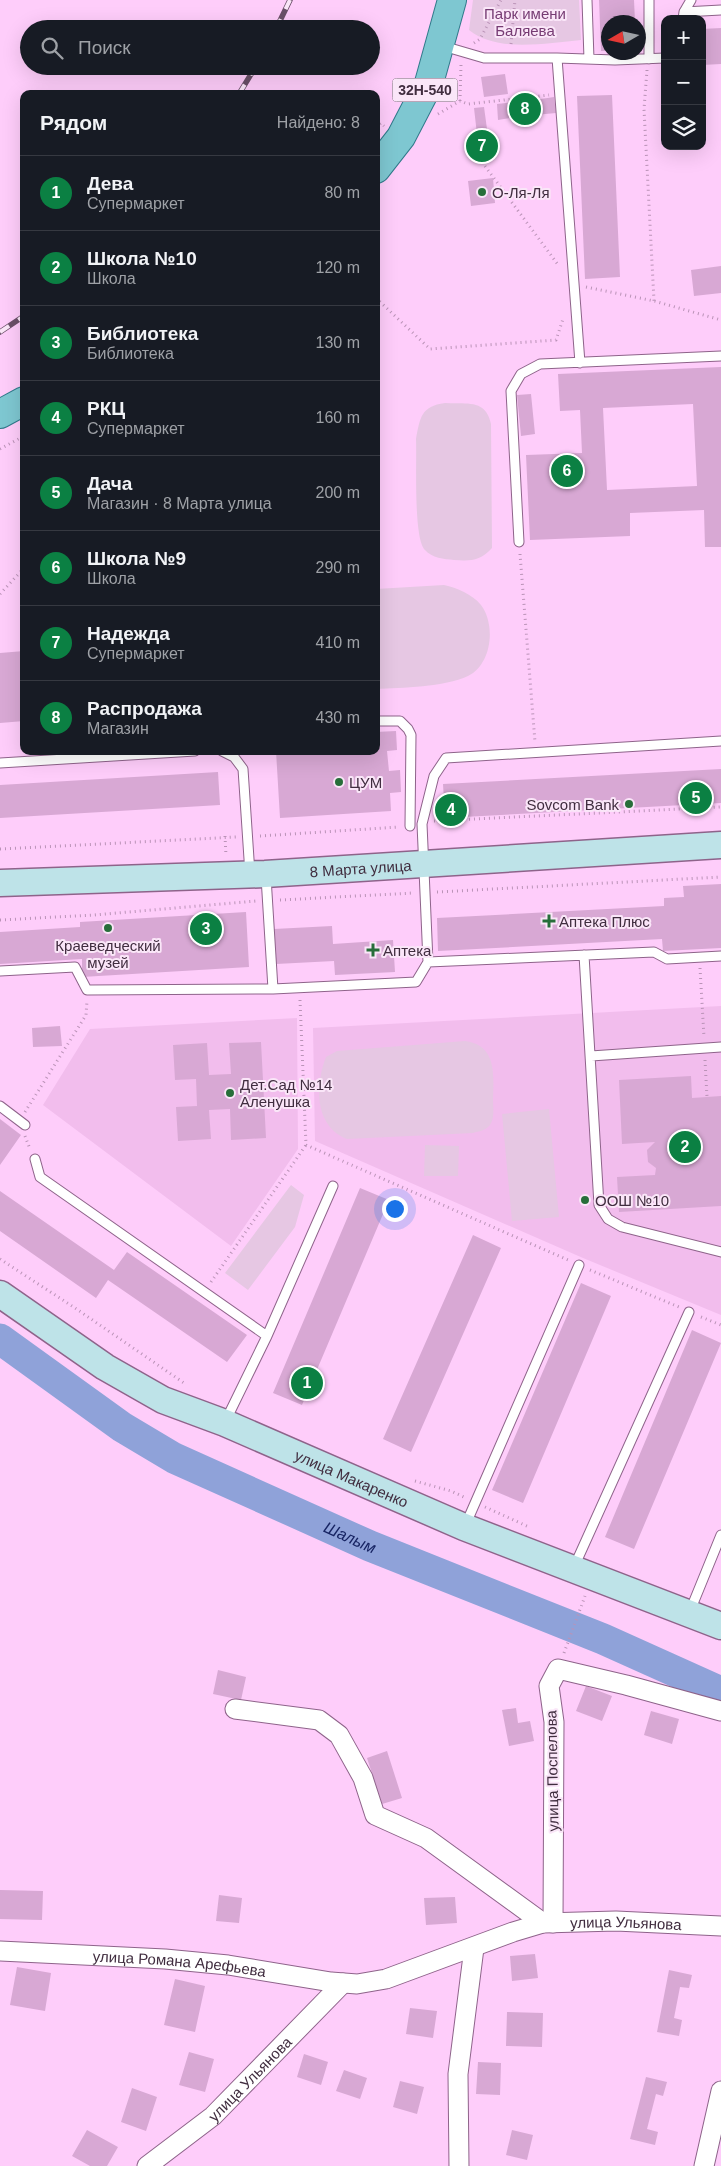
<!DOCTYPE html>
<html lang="ru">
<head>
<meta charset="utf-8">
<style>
  body { margin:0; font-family:Arial,sans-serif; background:#242831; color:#f1f3f6 }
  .controls { position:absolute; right:15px; top:15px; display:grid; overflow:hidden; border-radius:10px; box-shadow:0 5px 20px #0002 }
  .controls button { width:45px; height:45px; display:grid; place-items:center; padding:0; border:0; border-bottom:1px solid #363941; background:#171b24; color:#f1f3f6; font:25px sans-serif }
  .compass { position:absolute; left:601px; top:15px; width:45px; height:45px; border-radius:50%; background:#171b24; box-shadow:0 5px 20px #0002; rotate:261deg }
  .you { position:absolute; left:394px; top:1208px; width:18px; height:18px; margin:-12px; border:4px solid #fff; border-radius:50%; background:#1a73e8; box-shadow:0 0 0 8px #1a73e833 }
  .badge { display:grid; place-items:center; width:32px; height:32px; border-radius:50%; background:#0b8043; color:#fff; font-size:16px; font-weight:700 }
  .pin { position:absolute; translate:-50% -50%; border:2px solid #fff; box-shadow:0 1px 5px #0006 }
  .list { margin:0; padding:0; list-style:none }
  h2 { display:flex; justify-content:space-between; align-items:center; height:65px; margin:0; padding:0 20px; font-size:21px }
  h2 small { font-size:16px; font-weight:400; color:#9ea1a6 }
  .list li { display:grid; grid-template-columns:32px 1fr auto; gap:15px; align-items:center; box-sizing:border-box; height:75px; padding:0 20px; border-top:1px solid #363941 }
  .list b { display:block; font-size:19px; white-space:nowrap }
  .list p { margin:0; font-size:16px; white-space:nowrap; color:#9ea1a6 }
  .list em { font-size:16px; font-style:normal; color:#9ea1a6 }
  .icon { flex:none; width:28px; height:28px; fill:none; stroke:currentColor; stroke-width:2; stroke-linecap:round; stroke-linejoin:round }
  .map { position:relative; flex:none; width:721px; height:2166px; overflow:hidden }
  .search { position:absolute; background:#171b24; box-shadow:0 5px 20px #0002; left:20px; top:20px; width:360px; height:55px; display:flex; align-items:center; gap:12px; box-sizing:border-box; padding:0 18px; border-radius:28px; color:#9ea1a6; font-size:19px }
  .panel { position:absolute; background:#171b24; box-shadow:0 5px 20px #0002; left:20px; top:90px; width:360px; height:665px; border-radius:10px }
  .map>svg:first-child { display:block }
</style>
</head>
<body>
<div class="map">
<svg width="721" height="2166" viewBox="0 0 721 2166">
  <rect width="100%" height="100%" fill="#fecdfa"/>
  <!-- built -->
  <path fill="#f2bded" d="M721,1006V1315L583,1258L315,1141L313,1028Z
    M297,1018L298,1149L231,1246L43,1105L90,1029Z"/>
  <!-- green -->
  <path fill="#e6c7e3" d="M473,0H579L581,40C545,43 498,53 469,30Z
    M445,403C467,404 486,399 491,424L492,548C480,561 471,561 454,560C444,559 432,558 425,550C413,538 417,460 416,439C420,418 421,406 445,403Z
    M444,585C457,588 472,594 481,605C496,625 492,664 468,676C444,687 402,688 376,689V589Z
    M465,1041C496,1045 494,1073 493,1099C493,1107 495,1118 490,1125C485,1131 479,1131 473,1133L347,1139C314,1126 315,1085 326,1057L337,1051Z
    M549,1109L559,1217L512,1221L502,1114Z
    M425,1145L459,1146L458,1176H424Z
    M291,1185L304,1195L295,1227L248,1290L225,1273Z"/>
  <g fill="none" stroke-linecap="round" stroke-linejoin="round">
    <!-- river -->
    <path stroke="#8fa2d9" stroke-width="31" id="s1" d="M0,1339L122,1427L174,1458L370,1546L603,1639L721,1692"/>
  </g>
  <!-- building -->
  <path fill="#d8a8d4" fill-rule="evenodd" d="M599,0H634L635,22H608V51H601Z
    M721,28V64L702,65V29Z
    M505,74L508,94L484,97L481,77Z
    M612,95L620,277L585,279L577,96Z
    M554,97L556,113L535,115L534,100Z
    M532,100L534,115L517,117L515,102Z
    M514,102L516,117L498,120L497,104Z
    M484,107L490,151L479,152L474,108Z
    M493,178L495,203L471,206L468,181Z
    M721,266V293L694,296L691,270Z
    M721,367V547H705L704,510L630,513V536L530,540L526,455L582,453L580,410L560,411L558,374ZM693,404L697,486L607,490L603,408Z
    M531,394L535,434L521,436L517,395Z
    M24,651V721L0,723V653Z
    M396,731L397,750L387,751L389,771L400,770L401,792L390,793L391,811L280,818L276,751H376V732Z
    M721,769V803L445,818L443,784Z
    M218,772L220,805L0,818V785Z
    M721,884V948L663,951L662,939L438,951L437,918L664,906V898L684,897L683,886Z
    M246,912L249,967L82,977V959L0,964V932L80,927V922Z
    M332,926L333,944L393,940L395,972L335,975L334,961L276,964L274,929Z
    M60,1026L62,1046L33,1047L32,1028Z
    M261,1042L266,1138L231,1140L230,1109L209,1110L211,1139L178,1141L176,1107L197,1106L196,1079L175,1080L173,1045L207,1043L209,1075L231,1074L229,1043Z
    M691,1076L692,1098L721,1096V1206L619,1212L617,1177L655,1175L656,1168L648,1162L647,1150L655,1142L622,1144L619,1080Z
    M0,1119L21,1135L0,1165Z
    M360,1188L389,1200L302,1405L273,1393Z
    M0,1191L114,1270L127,1252L247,1335L227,1362L108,1280L96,1298L0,1231Z
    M473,1235L501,1248L411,1452L383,1439Z
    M581,1283L611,1296L523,1503L492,1490Z
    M692,1330L721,1343L634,1549L605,1537Z
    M218,1670L246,1677L241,1700L213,1694Z
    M586,1686L612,1696L602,1721L576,1711Z
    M516,1708L518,1723L530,1721L534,1741L509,1746L502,1710Z
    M651,1711L679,1719L672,1744L644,1735Z
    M387,1751L402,1798L382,1804L367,1758Z
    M0,1890L43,1891L42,1920L0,1919Z
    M219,1895L242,1898L239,1923L216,1921Z
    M455,1897L457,1923L426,1925L424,1898Z
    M535,1954L538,1978L512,1981L510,1956Z
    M17,1967L51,1973L45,2011L10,2005Z
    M669,1970L692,1975L689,1988L680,1987L674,2018L682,2020L679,2036L657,2032Z
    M175,1979L205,1986L195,2032L164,2025Z
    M410,2008L437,2011L433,2038L406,2034Z
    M507,2012L543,2013L542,2047L506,2046Z
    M189,2052L214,2059L205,2092L179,2085Z
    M304,2054L328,2062L321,2085L297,2077Z
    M478,2062L501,2063L500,2095L476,2094Z
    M344,2070L367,2078L360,2099L336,2091Z
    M646,2077L667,2082L663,2096L656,2094L647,2129L658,2132L655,2145L630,2139Z
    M400,2081L424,2087L417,2114L393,2107Z
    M132,2088L157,2097L146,2131L121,2122Z
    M87,2130L118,2147L107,2166H90L72,2156Z
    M512,2130L533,2135L527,2160L506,2155Z"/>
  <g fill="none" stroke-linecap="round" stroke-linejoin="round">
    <!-- lane casing -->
    <g stroke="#8e638a" stroke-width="11">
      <path id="lane" d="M587,0L589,59
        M649,0V59
        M684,12L691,0
        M683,19L684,12L721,10
        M443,46L484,58H557L615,60L665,58
        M557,58L580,363
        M519,542L511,391L521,374L540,364L721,356
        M376,721H400L408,729L411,735L410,826
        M721,741L446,758L434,776L422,824L428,962L654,952L667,959L721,956
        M222,751L234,757L243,769L250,874
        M0,763L195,751
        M584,955L599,1205L608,1219L622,1227L721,1252
        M0,971L75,967L87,990L273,989L266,877
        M273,989L416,982L428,962
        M591,1056L721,1047
        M0,1106L25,1125
        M35,1159L40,1177L267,1336
        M225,1422L267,1336L333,1186
        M465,1526L579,1265
        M574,1567L689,1312
        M690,1611L721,1535"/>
    </g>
    <!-- street casing -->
    <g stroke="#8e638a" stroke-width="21">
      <g id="street">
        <path d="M235,1709L319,1720L339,1735L363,1778L375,1815L426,1838L543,1923"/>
        <path d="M553,1923L554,1722L549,1686L558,1669L626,1685L721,1711"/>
        <path id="s2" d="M0,1951L165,1959L228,1965L331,1982L357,1984L386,1979L513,1932L543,1923L616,1921L721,1926"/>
        <path id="s3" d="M147,2166L213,2116L343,1983"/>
        <path d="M459,2166L458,2074L474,1948"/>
        <path d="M704,2166L721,2091"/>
      </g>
    </g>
    <!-- secondary casing -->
    <g stroke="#8e638a" stroke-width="29">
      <g id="secondary">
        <path id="s4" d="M0,883L265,874L721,845"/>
        <path id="s5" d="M0,1294L105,1367L163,1400L225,1423L464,1527L721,1626"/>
      </g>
    </g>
    <!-- primary casing -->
    <g stroke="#30798a" stroke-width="30">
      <path id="primary" d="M376,169L401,137L429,83L452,0
        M0,414L24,401"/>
    </g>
    <!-- path -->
    <path stroke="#ba93b7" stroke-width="3" stroke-dasharray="1 4" stroke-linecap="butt" d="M474,43L480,39L501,0
      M511,44L515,0
      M647,70L644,109L654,301
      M308,94L310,91L313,94
      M460,101L461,64
      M438,114L460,101L468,104L549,95
      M376,127L381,123L384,126
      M479,158L559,266
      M586,287L654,301L721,320
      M376,298L430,349L556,340L563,319
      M0,449L24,436
      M520,554L535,742
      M0,594L24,568
      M434,821L721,807
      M225,836L226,856
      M260,836L399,827
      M0,849L237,837
      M437,892L721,877
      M280,900L413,893
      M0,920L94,915L256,901
      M700,968L704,1037
      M300,1000L306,1145L568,1260
      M705,1060L707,1097
      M25,1112L86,1015L87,1001
      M25,1136L30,1149
      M0,1259L78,1310L184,1383
      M590,1270L679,1307
      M211,1282L306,1145
      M701,1317L721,1325
      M415,1481L451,1491L466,1498
      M485,1507L529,1527
      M564,1653L585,1596"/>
    <!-- lane -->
    <use href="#lane" stroke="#fff" stroke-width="9"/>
    <!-- street -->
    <use href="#street" stroke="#fff" stroke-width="19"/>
    <!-- secondary -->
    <use href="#secondary" stroke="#bee3e8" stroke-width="26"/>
    <!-- primary -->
    <use href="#primary" stroke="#7ec7d1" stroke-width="28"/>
    <!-- rail casing -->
    <g stroke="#6a5068" stroke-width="5.5">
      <path id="rail" d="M276,29L290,0
        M239,94L256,66
        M0,332L24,316"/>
    </g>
    <!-- rail -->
    <use href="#rail" stroke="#fae6f8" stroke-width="4" stroke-dasharray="11" stroke-linecap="butt"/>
  </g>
  <!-- markers -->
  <g fill="#276e3a" stroke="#fae6f8" stroke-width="2">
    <circle cx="482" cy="192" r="5"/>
    <circle cx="339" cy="782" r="5"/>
    <circle cx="629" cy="804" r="5"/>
    <path d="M546.5 913.5h5v5h5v5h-5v5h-5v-5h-5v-5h5z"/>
    <circle cx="108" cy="928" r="5"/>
    <path d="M370.5 942.5h5v5h5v5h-5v5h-5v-5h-5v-5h5z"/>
    <circle cx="230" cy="1093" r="5"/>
    <circle cx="585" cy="1200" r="5"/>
  </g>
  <g text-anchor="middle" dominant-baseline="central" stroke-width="4" stroke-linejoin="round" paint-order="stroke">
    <!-- shield labels -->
    <rect fill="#fae6f8" stroke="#786476" stroke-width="1" x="392.5" y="78.5" width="65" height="23" rx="4"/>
    <g font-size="14" font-weight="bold" fill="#402d3f">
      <text x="425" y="90">32Н-540</text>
    </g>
    <!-- park labels -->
    <g font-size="15" fill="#763b73" stroke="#fae6f8">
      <text x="525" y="13">Парк имени<tspan x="525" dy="17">Баляева</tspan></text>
    </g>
    <!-- poi labels -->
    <g font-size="15" fill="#402d3f" stroke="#fae6f8" text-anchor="start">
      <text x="492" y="192">О-Ля-Ля</text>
      <text x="349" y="782">ЦУМ</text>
      <text x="619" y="804" text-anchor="end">Sovcom Bank</text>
      <text x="559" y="921">Аптека Плюс</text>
      <text x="108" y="945" text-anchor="middle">Краеведческий<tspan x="108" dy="17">музей</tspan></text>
      <text x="383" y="950">Аптека</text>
      <text x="240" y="1084">Дет.Сад №14<tspan x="240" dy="17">Аленушка</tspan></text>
      <text x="595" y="1200">ООШ №10</text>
    </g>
    <!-- street labels -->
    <g font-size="15" fill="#402d3f" stroke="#fae6f8">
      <text stroke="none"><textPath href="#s4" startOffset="361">8 Марта улица</textPath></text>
      <text stroke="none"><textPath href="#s5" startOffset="399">улица Макаренко</textPath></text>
      <text transform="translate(552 1771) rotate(-91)">улица Поспелова</text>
      <text stroke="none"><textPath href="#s2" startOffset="638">улица Ульянова</textPath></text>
      <text stroke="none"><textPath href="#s2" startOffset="180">улица Романа Арефьева</textPath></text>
      <text stroke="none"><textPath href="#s3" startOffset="135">улица Ульянова</textPath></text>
    </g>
    <!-- water labels -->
    <g font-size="16" font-style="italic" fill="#172463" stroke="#fae6f8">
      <text stroke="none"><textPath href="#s1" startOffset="404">Шалым</textPath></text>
    </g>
  </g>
</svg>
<div class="controls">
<button>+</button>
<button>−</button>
<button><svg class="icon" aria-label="layers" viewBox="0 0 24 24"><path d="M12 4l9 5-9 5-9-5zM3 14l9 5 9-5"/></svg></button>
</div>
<svg class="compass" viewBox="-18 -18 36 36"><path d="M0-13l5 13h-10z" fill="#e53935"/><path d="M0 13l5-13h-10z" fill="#9ea1a6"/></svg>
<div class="you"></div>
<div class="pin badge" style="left:307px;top:1383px">1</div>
<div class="pin badge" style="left:685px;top:1147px">2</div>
<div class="pin badge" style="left:206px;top:929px">3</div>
<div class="pin badge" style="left:451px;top:810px">4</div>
<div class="pin badge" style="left:696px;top:798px">5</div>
<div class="pin badge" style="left:567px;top:471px">6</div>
<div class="pin badge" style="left:482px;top:146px">7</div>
<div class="pin badge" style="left:525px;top:109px">8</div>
<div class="search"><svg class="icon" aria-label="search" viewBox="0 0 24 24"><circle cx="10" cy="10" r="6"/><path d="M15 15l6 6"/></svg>Поиск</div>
<section class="panel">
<h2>Рядом<small>Найдено: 8</small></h2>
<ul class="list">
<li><span class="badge">1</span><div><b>Дева</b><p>Супермаркет</p></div><em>80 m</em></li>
<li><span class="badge">2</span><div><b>Школа №10</b><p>Школа</p></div><em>120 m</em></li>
<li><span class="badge">3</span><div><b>Библиотека</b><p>Библиотека</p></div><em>130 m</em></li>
<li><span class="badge">4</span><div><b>РКЦ</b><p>Супермаркет</p></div><em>160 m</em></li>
<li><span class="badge">5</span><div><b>Дача</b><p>Магазин · 8 Марта улица</p></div><em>200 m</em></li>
<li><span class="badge">6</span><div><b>Школа №9</b><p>Школа</p></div><em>290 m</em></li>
<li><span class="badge">7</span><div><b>Надежда</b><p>Супермаркет</p></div><em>410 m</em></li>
<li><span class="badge">8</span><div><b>Распродажа</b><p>Магазин</p></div><em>430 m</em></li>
</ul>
</section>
</div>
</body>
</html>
